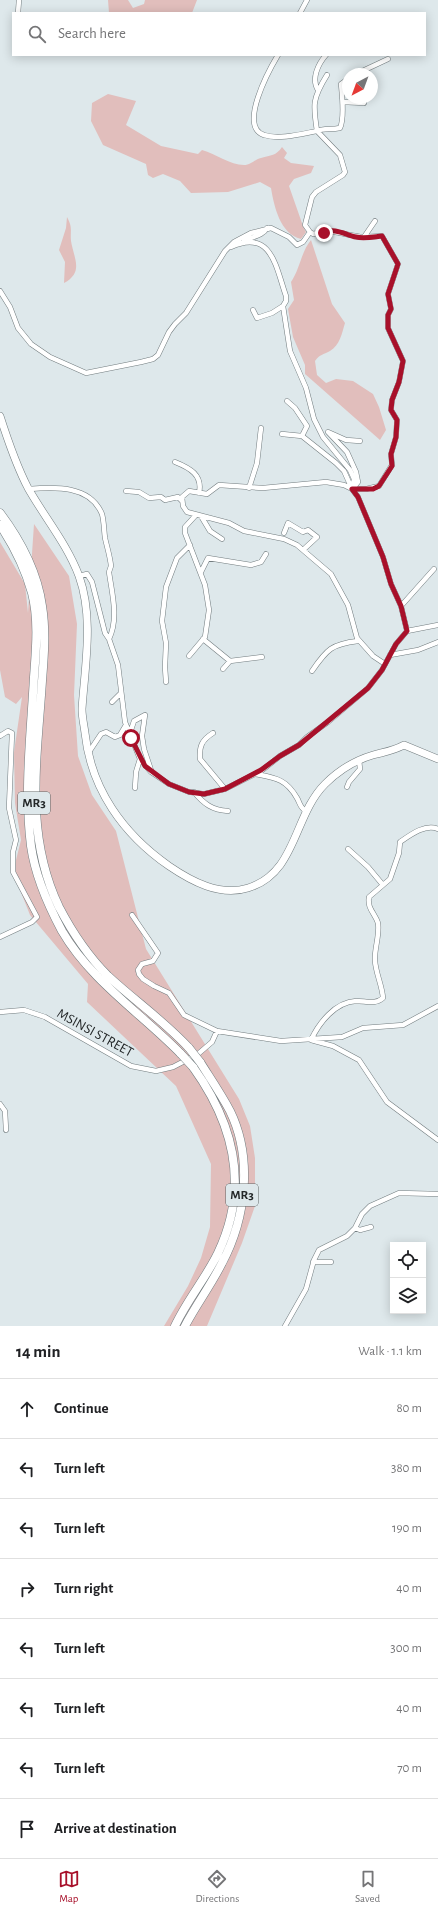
<!DOCTYPE html>
<html lang="en">
<head>
<meta charset="utf-8">
<style>
  body { margin:0; font-family:"Alegreya Sans",sans-serif; background:#f6f6f6; color:#202124 }
  .controls { position:absolute; right:12px; bottom:12px; display:grid; overflow:hidden; border-radius:0px; box-shadow:0 2px 10px #0003 }
  .controls button { width:36px; height:36px; display:grid; place-items:center; padding:0; border:0; border-bottom:1px solid #e0e0e0; background:#fff; color:#202124; font:20px sans-serif }
  .compass { position:absolute; left:342px; top:68px; width:36px; height:36px; border-radius:50%; background:#fff; box-shadow:0 2px 10px #0003; rotate:221deg }
  .stop { position:absolute; width:12px; height:12px; margin:-9px; border:3px solid #a8102a; border-radius:50%; background:#fff }
  .stop.end { background:#a8102a; border-color:#fff; box-shadow:0 1px 4px #0008 }
  .list { margin:0; padding:0; list-style:none }
  h2 { display:flex; justify-content:space-between; align-items:center; height:52px; margin:0; padding:0 16px; font-size:17px }
  h2 small { font-size:13px; font-weight:400; color:#757577 }
  .list li { display:grid; grid-template-columns:26px 1fr auto; gap:12px; align-items:center; box-sizing:border-box; height:60px; padding:0 16px; border-top:1px solid #e0e0e0 }
  .list b { display:block; font-size:15px; white-space:nowrap }
  .list em { font-size:13px; font-style:normal; color:#757577 }
  .icon { flex:none; width:22px; height:22px; fill:none; stroke:currentColor; stroke-width:2; stroke-linecap:round; stroke-linejoin:round }
  .map { position:relative; flex:none; width:438px; height:1326px; overflow:hidden }
  .search { position:absolute; background:#fff; box-shadow:0 2px 10px #0003; left:12px; right:12px; top:12px; height:44px; display:flex; align-items:center; gap:10px; box-sizing:border-box; padding:0 14px; border-radius:0px; color:#757577; font-size:15px }
  .sheet { height:532px; background:#fff }
  nav { display:flex; justify-content:space-around; align-items:center; box-sizing:border-box; height:56px; border-top:1px solid #e0e0e0; background:#fff; font-size:11px; color:#757577 }
  nav a { display:grid; justify-items:center; gap:2px }
  nav .on { color:#a8102a }
  .map>svg:first-child { display:block }
</style>
</head>
<body>
<div class="map">
<svg width="438" height="1326" viewBox="0 0 438 1326">
  <rect width="100%" height="100%" fill="#dee8eb"/>
  <!-- green -->
  <path fill="#e1bebc" d="M108,0H128L133,8L144,4L145,0H197L192,13H109Z
    M108,94L136,101L126,125L161,146L198,154L202,150C216,154 230,165 244,165C251,165 255,159 261,158C271,155 276,156 282,147L287,153L284,158L291,163L314,166L311,173L294,179L289,186L303,226L306,232L301,239C280,234 274,206 271,188L260,182L228,192L191,193L180,181L163,174L153,178L148,175L146,164L103,145L91,121L92,103Z
    M67,217C73,228 70,230 71,241C74,259 84,272 64,283L65,262L59,250L66,228Z
    M311,240L332,304L345,323C342,333 340,345 330,351C323,355 320,354 315,361L317,375L326,383L336,379L353,381L373,394L379,407L386,430L380,440L305,374V365L293,337L288,309L294,300L291,282C300,269 301,252 311,240Z
    M34,524L69,576L77,624L74,695L78,756L92,795L116,831L146,949L239,1099L250,1126L255,1158V1206L242,1243L207,1326H164L188,1286L201,1258L210,1227L211,1164L176,1086L87,1002L88,984L30,915L13,872L21,840L15,803L14,752L22,697L16,704L5,697L0,670V542L25,584L28,613Z"/>
  <g fill="none" stroke-linecap="round" stroke-linejoin="round">
    <!-- street casing -->
    <g stroke="#727c7f" stroke-width="5.5">
      <path id="street" d="M18,13L19,0
        M300,13L307,0
        M278,55C269,70 238,127 264,135C279,140 301,134 317,131C313,105 312,99 327,75
        M356,74L388,59
        M318,90C311,79 318,64 326,55
        M343,102L364,103
        M375,221L364,237L382,236L398,264L388,294L391,309L388,315V328L403,361L399,382L392,400L391,410L397,420L396,437L391,454L392,465L379,486L366,489H352L344,485L326,482L263,488L219,485L207,494L189,491L182,497L183,506L187,512L229,523L244,531L284,539L297,545L331,574L348,605L357,638L373,656L385,664
        M310,232L313,234C334,228 345,236 364,237
        M244,241C251,237 263,236 267,228
        M231,247C272,228 276,268 286,296V301L283,306L290,351L306,388L314,419L323,437L350,470L354,479L352,489
        M0,291L10,307L18,328L31,344L50,357L86,373L141,362L153,359L158,355L169,332L175,324L186,313L225,251L234,242L251,233L271,228L289,237L297,245L303,242L310,232L305,225L312,197L316,192L343,175L345,172L340,155L317,131C324,128 331,130 340,128C345,118 342,95 341,84L348,79
        M253,310L257,318L272,313L283,306
        M287,401L295,408L307,426L302,436
        M175,462C190,468 203,475 199,493
        M249,488L257,463L261,428
        M353,488L358,482L356,472L347,452L328,432L346,440L360,441
        M29,489C55,487 90,485 102,514C104,521 104,531 105,538C107,547 110,556 111,566L109,572C112,594 119,618 109,639
        M126,491L139,492L149,498L161,497L165,500L178,497L182,501
        M201,516L210,531L222,539
        M284,533L288,523L303,532L308,530L317,537L303,550
        M201,572L208,558L251,565L261,562L266,554
        M79,576L87,574L92,582L105,633L109,639L118,665L125,722L140,759L151,772L169,784L189,792L204,794L225,789L261,771L280,756L299,745L307,737L328,722L368,688L382,670L396,644L407,631L401,606L391,584L383,557L358,497L352,489L344,471L336,463L302,436L282,434
        M401,606L434,569
        M407,631L438,625
        M203,639L230,661
        M390,655L418,650L438,642
        M189,656L205,637L209,610L205,585L185,533V527L196,515
        M223,669L230,661L262,657
        M312,671C327,649 332,644 358,641
        M166,682L165,667L166,643L162,621L166,587L177,558L190,545
        M112,702L121,693
        M145,715L142,736L144,749L151,770
        M130,733L134,721L145,715
        M213,733C202,740 199,746 200,759L225,789
        M0,736L8,731L12,733L9,808L16,840L13,852V872L37,917L32,922L0,937
        M89,752L101,734L106,732L115,737L120,735L126,725
        M255,774C276,778 286,779 297,798C300,803 300,808 306,811
        M347,787L349,782L360,769L359,760
        M135,788L136,772L140,759
        M194,792C204,804 212,810 228,811
        M438,829C426,823 410,835 400,842L399,853L390,879L369,897C367,909 375,913 378,923C380,935 374,949 375,961C376,974 382,985 383,998C375,1005 366,1001 356,1001C335,1002 319,1023 311,1040L333,1046L359,1060L387,1102L438,1140
        M348,849L368,867L383,885
        M132,915L158,953L153,961L142,964L138,970L139,974L143,979L154,986L169,993L184,1015L188,1017L217,1031L281,1041L342,1037L363,1028L403,1025L438,1006
        M0,1012L24,1010L45,1017L131,1066L156,1071L173,1067L198,1054L212,1042L217,1031
        M0,1104L5,1111L6,1130
        M355,1228L360,1230L371,1227
        M313,1262H331
        M285,1326L306,1289L314,1260L319,1250L347,1236L355,1228L362,1214L370,1206L399,1193L438,1194"/>
    </g>
    <!-- secondary casing -->
    <g stroke="#727c7f" stroke-width="8">
      <path id="secondary" d="M0,416C8,441 16,465 28,488C45,518 67,544 79,576C94,618 85,665 82,709C82,717 84,725 85,733C91,789 123,834 169,866C191,881 220,897 248,888C297,873 293,816 325,784C338,771 356,760 373,755C384,752 393,751 404,745L438,759"/>
    </g>
    <!-- highway casing -->
    <g stroke="#727c7f" stroke-width="9">
      <path id="highway" d="M0,513C21,541 37,571 42,606C46,631 44,656 42,681C37,759 24,834 59,907C72,932 88,956 108,976C135,1001 164,1021 189,1048
        M0,525C14,546 25,568 32,593C39,620 36,650 34,677C31,733 24,790 31,846C35,875 48,905 62,931C91,981 141,1013 181,1054
        M175,1326C187,1300 206,1278 218,1253C250,1186 234,1124 193,1067
        M185,1326C196,1305 211,1285 222,1263C246,1218 253,1158 230,1111C221,1094 210,1078 200,1062"/>
    </g>
    <!-- street -->
    <use href="#street" stroke="#fff" stroke-width="4.5"/>
    <!-- secondary -->
    <use href="#secondary" stroke="#fff" stroke-width="7"/>
    <!-- highway -->
    <use href="#highway" stroke="#fff" stroke-width="8"/>
    <!-- highway-bridge casing -->
    <g stroke="#727c7f" stroke-width="9" stroke-linecap="butt">
      <path id="highway-bridge" d="M189,1048L200,1062
        M181,1054L193,1067"/>
    </g>
    <!-- highway-bridge -->
    <use href="#highway-bridge" stroke="#fff" stroke-width="8"/>
  </g>
  <g fill="none" stroke-linecap="round" stroke-linejoin="round">
    <!-- route -->
    <path stroke="#a8102a" stroke-width="5" d="M131,738L145,766L169,784L189,792L204,794L225,789L261,770L280,756L299,745L368,688L382,670L396,644L407,631L401,606L391,584L383,557L358,497L352,489H373L379,486L392,466L391,454L396,437L397,420L391,410L392,400L399,382L403,361L388,328V315L391,309L388,294L398,264L382,236C373,237 364,239 356,237C346,235 334,227 324,233"/>
  </g>
  <g text-anchor="middle" dominant-baseline="central" stroke-width="3.5" stroke-linejoin="round" paint-order="stroke">
    <!-- shield labels -->
    <g fill="#dee8eb" stroke="#5c6263" stroke-width="1">
      <rect x="18" y="792" width="32" height="22" rx="3"/>
      <rect x="226" y="1184" width="32" height="22" rx="3"/>
    </g>
    <g font-size="13" font-weight="bold" fill="#242829">
      <text x="34" y="803">MR3</text>
      <text x="242" y="1195">MR3</text>
    </g>
    <!-- street labels -->
    <g font-size="14" fill="#242829" stroke="#dee8eb">
      <text transform="translate(95 1033) rotate(29)">MSINSI STREET</text>
    </g>
  </g>
</svg>
<div class="controls">
<button><svg class="icon" aria-label="locate" viewBox="0 0 24 24"><circle cx="12" cy="12" r="6"/><path d="M12 2v4M12 18v4M2 12h4M18 12h4"/></svg></button>
<button><svg class="icon" aria-label="layers" viewBox="0 0 24 24"><path d="M12 4l9 5-9 5-9-5zM3 14l9 5 9-5"/></svg></button>
</div>
<svg class="compass" viewBox="-18 -18 36 36"><path d="M0-13l5 13h-10z" fill="#e53935"/><path d="M0 13l5-13h-10z" fill="#757577"/></svg>
<div class="stop" style="left:131px;top:738px"></div>
<div class="stop end" style="left:324px;top:233px"></div>
<div class="search"><svg class="icon" aria-label="search" viewBox="0 0 24 24"><circle cx="10" cy="10" r="6"/><path d="M15 15l6 6"/></svg>Search here</div>
</div>
<section class="sheet">
<h2>14 min<small>Walk · 1.1 km</small></h2>
<ul class="list">
<li><svg class="icon" aria-label="ahead" viewBox="0 0 24 24"><path d="M12 20V5M6 11l6-6 6 6"/></svg><div><b>Continue</b></div><em>80 m</em></li>
<li><svg class="icon" aria-label="left" viewBox="0 0 24 24"><path d="M17 20v-9H6M10 6l-5 5 5 5"/></svg><div><b>Turn left</b></div><em>380 m</em></li>
<li><svg class="icon" aria-label="left" viewBox="0 0 24 24"><path d="M17 20v-9H6M10 6l-5 5 5 5"/></svg><div><b>Turn left</b></div><em>190 m</em></li>
<li><svg class="icon" aria-label="right" viewBox="0 0 24 24"><path d="M7 20v-9h11M14 6l5 5-5 5"/></svg><div><b>Turn right</b></div><em>40 m</em></li>
<li><svg class="icon" aria-label="left" viewBox="0 0 24 24"><path d="M17 20v-9H6M10 6l-5 5 5 5"/></svg><div><b>Turn left</b></div><em>300 m</em></li>
<li><svg class="icon" aria-label="left" viewBox="0 0 24 24"><path d="M17 20v-9H6M10 6l-5 5 5 5"/></svg><div><b>Turn left</b></div><em>40 m</em></li>
<li><svg class="icon" aria-label="left" viewBox="0 0 24 24"><path d="M17 20v-9H6M10 6l-5 5 5 5"/></svg><div><b>Turn left</b></div><em>70 m</em></li>
<li><svg class="icon" aria-label="arrive" viewBox="0 0 24 24"><path d="M6 21V4h12l-3 4 3 4H6"/></svg><div><b>Arrive at destination</b></div></li>
</ul>
</section>
<nav>
<a class="on"><svg class="icon" aria-label="map" viewBox="0 0 24 24"><path d="M3 6l6-2 6 2 6-2v14l-6 2-6-2-6 2zM9 4v14M15 6v14"/></svg>Map</a>
<a><svg class="icon" aria-label="directions" viewBox="0 0 24 24"><path d="M12 3l9 9-9 9-9-9zM9 14v-3h6M13 9l2 2-2 2"/></svg>Directions</a>
<a><svg class="icon" aria-label="saved" viewBox="0 0 24 24"><path d="M7 4h10v16l-5-4-5 4z"/></svg>Saved</a>
</nav>
</body>
</html>
